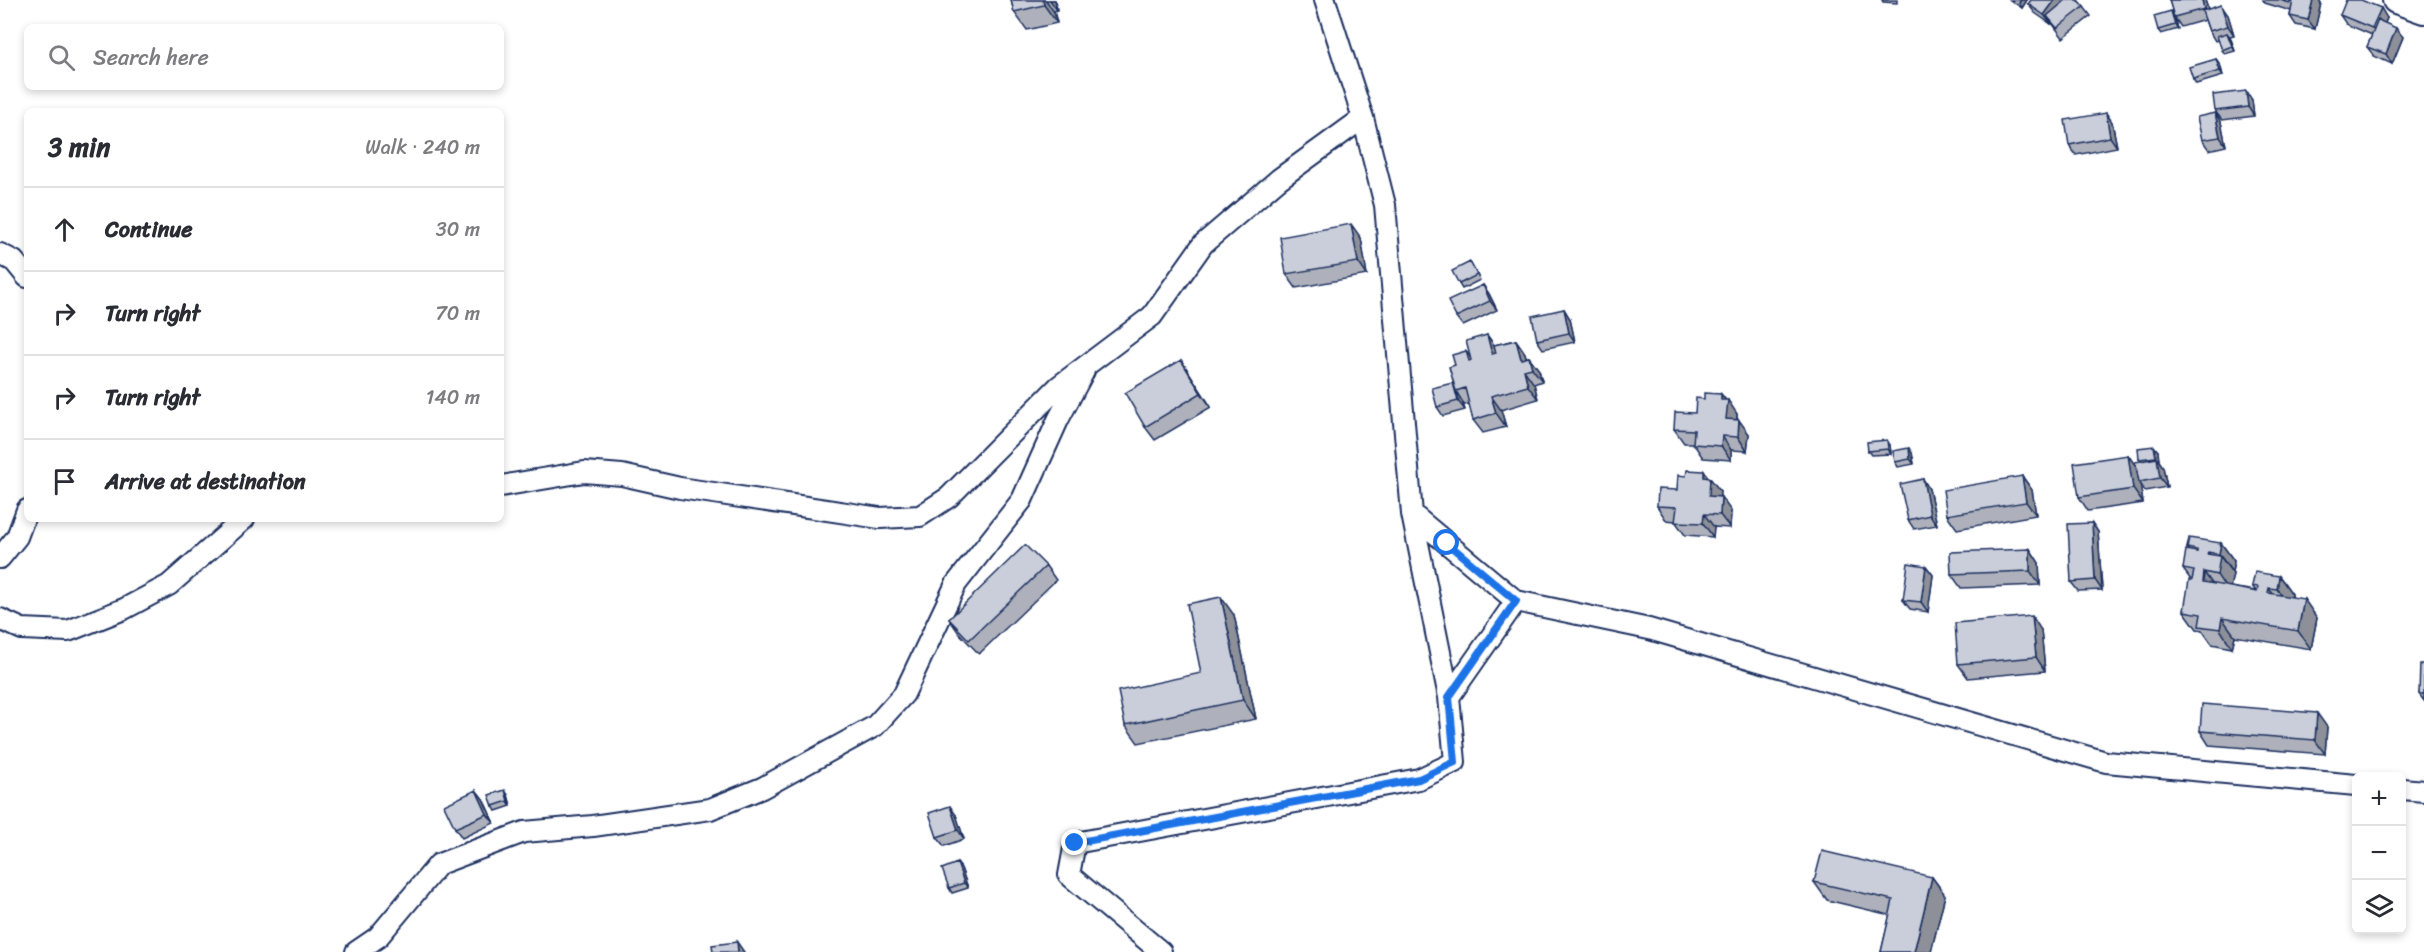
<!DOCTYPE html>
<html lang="en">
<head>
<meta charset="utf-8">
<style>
  body { margin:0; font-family:Sriracha,sans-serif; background:#f2f2f3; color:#2b2b33 }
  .controls { position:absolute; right:18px; bottom:18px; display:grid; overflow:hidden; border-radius:9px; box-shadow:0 3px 9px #0003 }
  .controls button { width:54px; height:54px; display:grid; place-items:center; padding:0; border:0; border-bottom:2px solid #e1e1e2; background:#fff; color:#2b2b33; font:30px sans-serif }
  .stop { position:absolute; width:18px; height:18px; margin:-14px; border:4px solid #1a73e8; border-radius:50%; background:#fff }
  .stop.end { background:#1a73e8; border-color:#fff; box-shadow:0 2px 6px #0008 }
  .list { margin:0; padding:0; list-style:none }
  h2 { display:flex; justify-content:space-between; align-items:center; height:78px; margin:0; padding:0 24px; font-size:26px }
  h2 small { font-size:20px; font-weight:400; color:#7c7c81 }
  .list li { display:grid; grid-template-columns:39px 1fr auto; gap:18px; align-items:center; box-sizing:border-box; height:84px; padding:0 24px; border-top:2px solid #e1e1e2 }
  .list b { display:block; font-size:22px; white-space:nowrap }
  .list em { font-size:20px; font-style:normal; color:#7c7c81 }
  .icon { flex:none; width:33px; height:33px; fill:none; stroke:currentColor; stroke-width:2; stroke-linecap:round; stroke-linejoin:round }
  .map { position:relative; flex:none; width:2424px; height:952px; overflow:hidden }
  .search { position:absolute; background:#fff; box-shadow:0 3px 9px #0003; left:24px; top:24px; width:480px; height:66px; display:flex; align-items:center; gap:15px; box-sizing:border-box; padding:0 21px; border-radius:9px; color:#7c7c81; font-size:22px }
  .panel { position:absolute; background:#fff; box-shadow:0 3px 9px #0003; left:24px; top:108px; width:480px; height:414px; border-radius:9px }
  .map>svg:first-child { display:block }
</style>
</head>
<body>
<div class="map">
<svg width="2424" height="952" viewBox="0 0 2424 952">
  <rect width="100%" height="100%" fill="#fff"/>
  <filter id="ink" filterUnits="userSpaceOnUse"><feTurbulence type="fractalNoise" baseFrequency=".0167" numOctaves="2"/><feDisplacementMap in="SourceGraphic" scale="12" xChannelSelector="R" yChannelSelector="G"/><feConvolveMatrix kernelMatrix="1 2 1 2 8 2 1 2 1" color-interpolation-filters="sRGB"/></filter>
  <g filter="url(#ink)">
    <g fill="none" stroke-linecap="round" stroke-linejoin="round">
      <!-- minor casing -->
      <g stroke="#1b2f5e" stroke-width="24">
        <path id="minor" d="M1325,0L1363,118L1385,205L1412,514L1449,697
          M0,254L14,261L27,277
          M501,486L584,472L622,475L680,488L880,518L920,516L949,497L1059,386L1152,316L1203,244L1279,179L1363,118
          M1412,514L1516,601L1649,629L2106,762L2356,785
          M0,558L17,537L27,510
          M0,619L22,629L68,631L124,609L169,585L244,519
          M2402,789L2424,791
          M356,952L378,937L439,864L524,832L593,826L710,809L762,788L875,726L904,694L956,584L1022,500L1058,420L1084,371
          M1161,952L1069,875L1075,843L1419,779L1455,762L1449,697L1516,601"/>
      </g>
      <!-- tertiary casing -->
      <g stroke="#1b2f5e" stroke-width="30">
        <path id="tertiary" d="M2396,0L2424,10"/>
      </g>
      <!-- minor -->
      <use href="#minor" stroke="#fff" stroke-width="20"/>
      <!-- tertiary -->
      <use href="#tertiary" stroke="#fff" stroke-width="26"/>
    </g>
    <!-- wall -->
    <path fill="#aeb1bb" stroke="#1b2f5e" stroke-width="1.5" d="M1011,0H1055L1057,10L1054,11L1057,23L1027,30L1014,12Z
      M1882,0H1897V3L1883,2Z
      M2010,0H2027L2022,8Z
      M2169,0H2205L2208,9L2228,15L2234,35L2230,36L2235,51L2225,54L2222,50L2219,40L2215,41L2209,31L2205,20L2181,27L2175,18L2178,29L2161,34L2158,30L2174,15Z
      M2263,0H2319L2321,3L2315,29L2296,25L2290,16L2291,11L2265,3Z
      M2028,4L2084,7L2091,16L2063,38L2052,23L2051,24L2035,13Z
      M2340,15L2387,18L2385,23L2403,37L2392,64L2374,56L2367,47L2372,35L2346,24Z
      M2216,59L2220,64L2223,76L2196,84L2193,79Z
      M2246,91L2252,100L2254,116L2222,120L2215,111Z
      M2106,113L2112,122L2117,147L2076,155L2069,145Z
      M2215,113L2221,122L2226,146L2209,150L2202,140Z
      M1361,238L1367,275L1296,288L1286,274Z
      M1470,262L1480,280L1462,289L1459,284Z
      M1483,285L1489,294L1497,310L1463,326L1456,317Z
      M1564,309L1570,319L1575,342L1543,349L1537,340Z
      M1487,335L1494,345L1516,340L1525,353L1526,357H1529L1539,370L1542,381L1534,384L1538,399L1501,410L1506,427L1483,433L1473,420L1469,404L1465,405L1462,401L1465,410L1443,416L1437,407L1453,383L1466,351L1470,357Z
      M1181,360L1190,374L1211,407L1155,440L1145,427Z
      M1721,394L1737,414V420L1749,434L1747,451L1731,450V460L1703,458L1693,443H1684L1674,429L1695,413L1704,399Z
      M1890,445L1891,454L1871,455L1868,451Z
      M2158,451L2159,461L2163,467L2167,487L2145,491L2140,483L2143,503L2088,511L2079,497L2128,455L2135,466L2141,461L2139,459Z
      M1912,453L1914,464L1898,467L1895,462Z
      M2022,476L2032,490L2036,515L1957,529L1947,515Z
      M1708,477L1720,491L1719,497L1731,511L1730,528L1714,527L1713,537L1685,535L1675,521L1666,520L1657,506L1677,490Z
      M1923,479L1929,489L1937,525L1914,529L1908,520Z
      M2092,523L2098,532L2102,590L2078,591L2071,582Z
      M2221,543L2234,561L2232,572L2231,571L2233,574L2230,587L2256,591L2252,586L2279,576L2292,594V597L2317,618L2311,649L2235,636L2232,648L2212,644L2202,630L2197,629L2184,611L2191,580L2183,569L2189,551L2187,548Z
      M2030,549L2039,563L2040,585L1961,588L1951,574Z
      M1046,566L1056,580L979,654L959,633L949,619Z
      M1926,566L1933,575L1928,612L1910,609L1903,600Z
      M1234,615L1256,719L1138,743L1125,725L1201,673Z
      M2041,630L2045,671L1968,678L1958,664Z
      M2424,664V701L2419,694Z
      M2327,727L2325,754L2209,745L2200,731Z
      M476,790L483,799L494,823L462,838L455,828Z
      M508,795L511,806L496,811L493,806Z
      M956,815L964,839L944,846L937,837Z
      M957,863L961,868L968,888L952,893L949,888Z
      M1932,877L1945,895L1931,952H1881L1890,915L1827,900L1814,882Z"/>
    <!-- shaded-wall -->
    <path fill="#8d9099" stroke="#1b2f5e" stroke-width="1.5" d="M1043,0H1046L1054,12L1057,23L1044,5Z
      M1050,0H1055L1057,10Z
      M2021,0H2027L2022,8L2019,3Z
      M2055,0H2068L2047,16L2052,23L2051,24L2044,15Z
      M2202,0H2205L2211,18L2204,9Z
      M2313,0H2319L2321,3L2315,29L2308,20Z
      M2221,5L2228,15L2234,35L2228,26Z
      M2381,8L2387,18L2379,38L2372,28Z
      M2171,11L2174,15L2178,29L2175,25Z
      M2396,28L2403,37L2392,64L2386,54Z
      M2227,33L2230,37L2235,51L2232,46Z
      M2216,59L2220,64L2223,76L2220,71Z
      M2246,91L2252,100L2254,116L2248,107Z
      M2106,113L2112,122L2117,147L2110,137Z
      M2215,113L2221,122L2226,146L2220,137Z
      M1351,224L1361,238L1367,275L1358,262Z
      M1483,285L1489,294L1497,310L1490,301Z
      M1564,309L1570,319L1575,342L1569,333Z
      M1487,335L1497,349L1502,368L1492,354Z
      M1516,340L1525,353L1529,368L1521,359Z
      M1529,357L1539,370L1542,381L1532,368Z
      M1181,360L1190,374L1211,407L1201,393Z
      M1524,370L1534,384L1538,399L1528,386Z
      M1456,391L1462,401L1465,410L1458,401Z
      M1721,394L1727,402L1728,400L1737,414L1736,433L1726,419L1721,400Z
      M1491,396L1501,410L1506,427L1496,413Z
      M1739,420L1749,434L1747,451L1738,437Z
      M1722,436L1731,450V460L1721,446Z
      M1887,440L1890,445L1891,454L1888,449Z
      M2154,446L2158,451L2159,461L2163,467L2167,487L2160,478L2156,457Z
      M1909,448L1912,453L1914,464L1910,459Z
      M2128,455L2138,469L2139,482L2140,483L2143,503L2133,489Z
      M1704,471L1710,480V478L1720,491L1719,510L1709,496L1704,477Z
      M2022,476L2032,490L2036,515L2026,502Z
      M1923,479L1929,489L1937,525L1930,515Z
      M1721,497L1731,511L1730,528L1720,515Z
      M1704,514L1714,527L1713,537L1703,523Z
      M2092,523L2098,532L2102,590L2095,580Z
      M2221,543L2234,561L2232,572L2219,554Z
      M2030,549L2039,563L2040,585L2030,571Z
      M2208,552L2218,566L2220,556L2233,574L2229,593L2217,575L2207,554Z
      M1926,566L1933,575L1928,612L1921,602Z
      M2204,572L2217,591L2203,582Z
      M2279,576L2292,594L2290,607L2277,589Z
      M2269,588L2281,606L2268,593Z
      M1221,597L1234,615L1256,719L1243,700Z
      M2304,599L2317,618L2311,649L2298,631Z
      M2032,616L2041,630L2045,671L2036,657Z
      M2222,618L2235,636L2232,648L2220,629Z
      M2317,713L2327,727L2325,754L2315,740Z
      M476,790L483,799L494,823L487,814Z
      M505,790L508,795L511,806L508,801Z
      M950,806L956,815L964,839L958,830Z
      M957,863L961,868L968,888L964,883Z
      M1932,877L1945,895L1931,952H1914Z
      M737,942L744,952H738Z"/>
    <!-- building -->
    <path fill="#caceda" stroke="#1b2f5e" stroke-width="1.5" d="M1011,0H1043L1044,5L1014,12Z
      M2031,0H2055L2044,15L2028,4Z
      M2066,0H2078L2084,7L2057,28L2047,16Z
      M2169,0H2202L2204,9L2174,17Z
      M2280,0H2291L2290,3Z
      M2293,0H2313L2308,20L2290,16Z
      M2346,0H2361L2381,8L2372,28L2340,15Z
      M2221,5L2228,26L2209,31L2202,11Z
      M2171,11L2175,25L2158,30L2154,16Z
      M2378,20L2396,28L2386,54L2367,47Z
      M2227,33L2232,46L2222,50L2217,36Z
      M2216,59L2220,71L2193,79L2189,67Z
      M2246,91L2248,107L2215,111L2213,95Z
      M2106,113L2110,137L2069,145L2065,120Z
      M2215,113L2220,137L2202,140L2197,117Z
      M1351,224L1358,262L1286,274L1280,237Z
      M1470,262L1477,275L1459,284L1452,271Z
      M1483,285L1490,301L1456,317L1448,301Z
      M1564,309L1569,333L1537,340L1532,316Z
      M1487,335L1492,354L1496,353L1494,345L1516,340L1521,359L1529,357L1532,368L1524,370L1528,386L1491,396L1496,413L1473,420L1465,388L1456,391L1449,367L1455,365L1452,355L1466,351L1469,361L1471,360L1466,341Z
      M1181,360L1201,393L1145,427L1125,393Z
      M1453,383L1458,401L1437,407L1432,388Z
      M1704,393L1721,394V400H1728L1726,419L1739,420L1738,437L1722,436L1721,446L1693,444L1694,430L1674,429L1675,412L1695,413L1696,398L1704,399Z
      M1887,440L1888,449L1868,451L1867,442Z
      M2154,446L2156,457L2139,459L2138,448Z
      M1909,448L1910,459L1895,462L1893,451Z
      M2128,455L2133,489L2079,497L2074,463Z
      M2157,458L2160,478L2139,482L2135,462Z
      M1687,470L1704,471V477L1710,478L1709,496L1721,497L1720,515L1704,514L1703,523L1675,522L1677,507L1657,506L1658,489L1677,490L1678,475L1686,476Z
      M2022,476L2026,502L1947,515L1943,490Z
      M1923,479L1930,515L1908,520L1900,484Z
      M2092,523L2095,580L2071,582L2068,524Z
      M2189,538L2221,543L2219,554L2208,552L2207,554L2220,556L2217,575L2204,572L2203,582L2257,592L2258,587L2252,586L2255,572L2279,576L2277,589L2269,588L2268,593L2304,599L2298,631L2222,618L2220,629L2199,626L2201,614L2184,611L2189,580H2192L2194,571L2183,569L2186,550L2197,552V550L2187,548Z
      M1025,545L1046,566L969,640L949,619Z
      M2030,549V571L1951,574L1950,552Z
      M1908,563L1926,566L1921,602L1903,600Z
      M1221,597L1243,700L1125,725L1118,691L1201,673L1187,604Z
      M2032,616L2036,657L1958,664L1955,623Z
      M2420,664H2424V694H2419Z
      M2202,704L2317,713L2315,740L2200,731Z
      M476,790L487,814L455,828L444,805Z
      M505,790L508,801L493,806L489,795Z
      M950,806L958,830L937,837L929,813Z
      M1822,851L1932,877L1914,952H1881L1893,900L1814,882Z
      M957,863L964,883L949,888L942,869Z
      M737,942L738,952H713L712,945Z"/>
  </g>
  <g fill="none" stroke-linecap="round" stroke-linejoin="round" filter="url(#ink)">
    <!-- route -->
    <path stroke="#1a73e8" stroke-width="8" d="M1075,843L1419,779L1455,762L1449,697L1516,601L1447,543"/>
  </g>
</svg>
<div class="controls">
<button>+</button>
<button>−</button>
<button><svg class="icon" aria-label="layers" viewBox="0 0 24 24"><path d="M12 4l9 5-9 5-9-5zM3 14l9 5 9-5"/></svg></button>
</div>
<div class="stop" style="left:1447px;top:543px"></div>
<div class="stop end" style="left:1075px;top:843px"></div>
<div class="search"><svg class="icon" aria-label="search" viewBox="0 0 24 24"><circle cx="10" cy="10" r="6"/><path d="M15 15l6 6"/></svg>Search here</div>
<section class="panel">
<h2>3 min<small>Walk · 240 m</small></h2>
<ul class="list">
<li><svg class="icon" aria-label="ahead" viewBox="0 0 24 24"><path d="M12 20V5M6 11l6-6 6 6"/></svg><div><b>Continue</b></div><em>30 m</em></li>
<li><svg class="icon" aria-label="right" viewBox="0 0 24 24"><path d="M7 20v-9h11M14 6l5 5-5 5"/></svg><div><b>Turn right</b></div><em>70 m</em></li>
<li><svg class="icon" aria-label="right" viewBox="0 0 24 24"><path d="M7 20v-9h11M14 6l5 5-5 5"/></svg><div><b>Turn right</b></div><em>140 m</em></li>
<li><svg class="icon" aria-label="arrive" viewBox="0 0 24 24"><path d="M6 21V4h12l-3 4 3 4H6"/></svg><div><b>Arrive at destination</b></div></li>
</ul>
</section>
</div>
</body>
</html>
